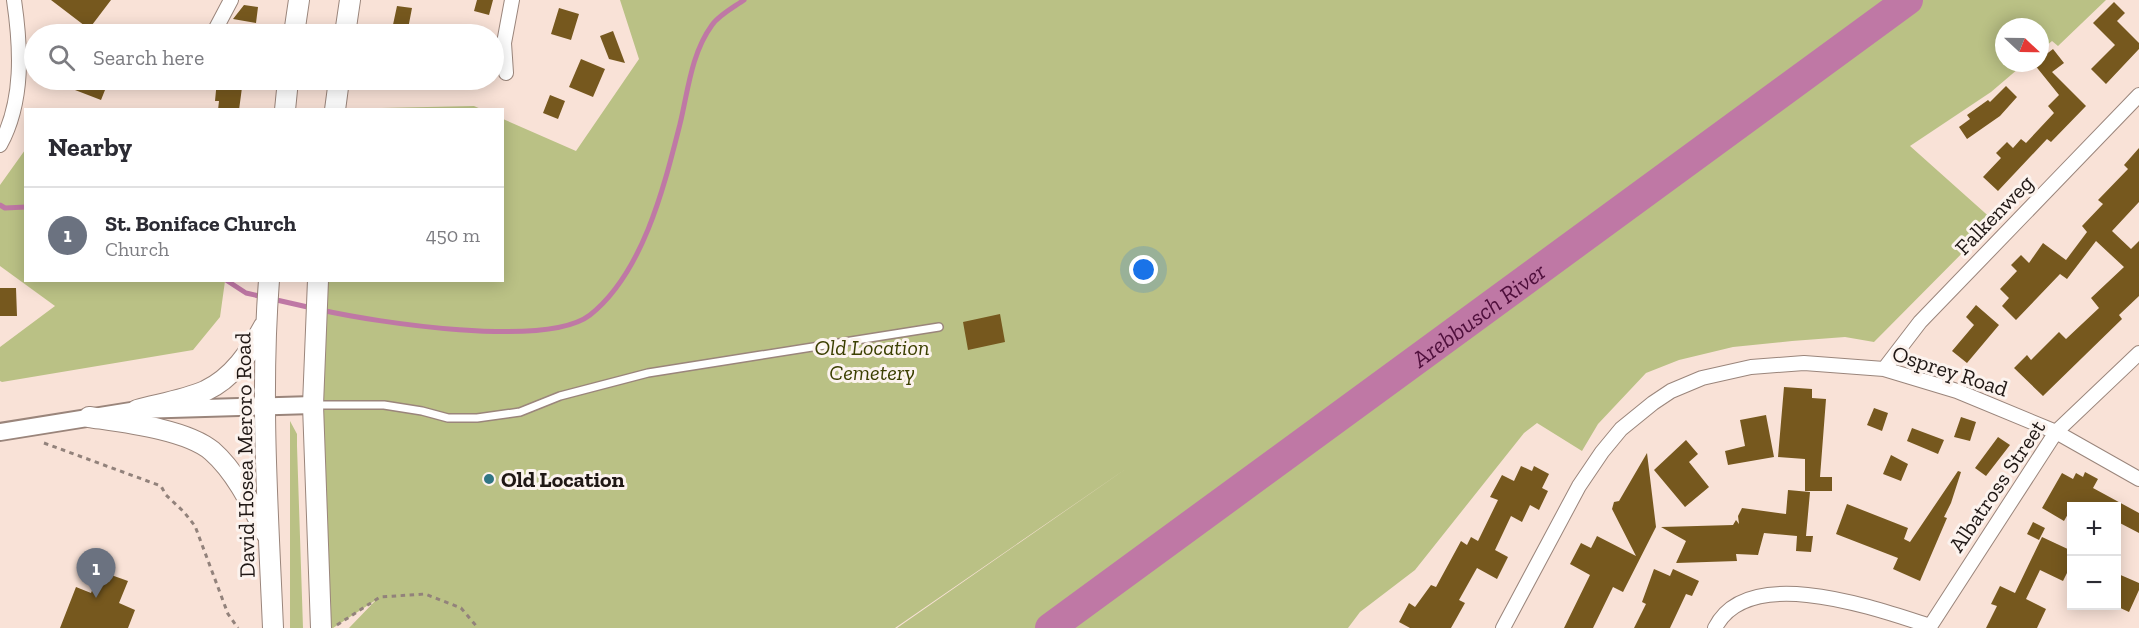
<!DOCTYPE html>
<html lang="en">
<head>
<meta charset="utf-8">
<style>
  body { margin:0; font-family:"Zilla Slab",serif; background:#f7f7f7; color:#2b2b33 }
  .controls { position:absolute; right:18px; bottom:18px; display:grid; overflow:hidden; border-radius:0px; box-shadow:0 3px 15px #0003 }
  .controls button { width:54px; height:54px; display:grid; place-items:center; padding:0; border:0; border-bottom:2px solid #e1e1e2; background:#fff; color:#2b2b33; font:30px sans-serif }
  .compass { position:absolute; left:1995px; top:18px; width:54px; height:54px; border-radius:50%; background:#fff; box-shadow:0 3px 15px #0003; rotate:112deg }
  .you { position:absolute; left:1144px; top:270px; width:21px; height:21px; margin:-15px; border:4px solid #fff; border-radius:50%; background:#1a73e8; box-shadow:0 0 0 9px #1a73e833 }
  .badge { display:grid; place-items:center; width:39px; height:39px; border-radius:50%; background:#0f766e; color:#fff; font-size:20px; font-weight:700 }
  .pin { position:absolute; translate:-50% -50px; filter:drop-shadow(0 2px 3px #0008) }
  .pin::after { content:''; position:absolute; top:32px; width:21px; height:18px; background:inherit; clip-path:polygon(0 0,100% 0,50% 100%) }
  .list { margin:0; padding:0; list-style:none }
  h2 { display:flex; justify-content:space-between; align-items:center; height:78px; margin:0; padding:0 24px; font-size:26px }
  h2 small { font-size:20px; font-weight:400; color:#7c7c81 }
  .list li { display:grid; grid-template-columns:39px 1fr auto; gap:18px; align-items:center; box-sizing:border-box; height:96px; padding:0 24px; border-top:2px solid #e1e1e2 }
  .list b { display:block; font-size:22px; white-space:nowrap }
  .list p { margin:0; font-size:20px; white-space:nowrap; color:#7c7c81 }
  .list em { font-size:20px; font-style:normal; color:#7c7c81 }
  .icon { flex:none; width:33px; height:33px; fill:none; stroke:currentColor; stroke-width:2; stroke-linecap:round; stroke-linejoin:round }
  .map { position:relative; flex:none; width:2139px; height:628px; overflow:hidden }
  .search { position:absolute; background:#fff; box-shadow:0 3px 15px #0003; left:24px; top:24px; width:480px; height:66px; display:flex; align-items:center; gap:15px; box-sizing:border-box; padding:0 21px; border-radius:33px; color:#7c7c81; font-size:22px }
  .panel { position:absolute; background:#fff; box-shadow:0 3px 15px #0003; left:24px; top:108px; width:480px; height:174px; border-radius:0px }
  .map>svg:first-child { display:block }
</style>
</head>
<body>
<div class="map">
<svg width="2139" height="628" viewBox="0 0 2139 628">
  <rect width="100%" height="100%" fill="#f9e2d7"/>
  <!-- green -->
  <path fill="#bac185" d="M620,0H2106L2058,46L2052,41L2040,51V27H2004V63H2025L1991,92L1910,146L1994,221L1874,342L1845,337L1792,341L1733,347L1679,360L1646,373L1598,424L1582,451L1537,423L1524,433L1415,570L1360,612L1348,628H897L1130,466L895,628H349L376,600L333,628H321L318,281L502,280L503,119L576,151L639,59Z
    M474,106L481,109L335,110V109Z
    M25,150L26,280L225,281L220,317L193,350L2,382L0,381V347L55,306L0,266V185Z
    M290,421L297,434V446L303,628H290Z"/>
  <g fill="none" stroke-linecap="round" stroke-linejoin="round">
    <!-- stream -->
    <path stroke="#bf78a5" stroke-width="5" d="M0,205L5,208L26,207
      M226,280L246,293L312,308
      M321,310C375,322 546,349 590,315C643,273 664,187 680,124C688,91 691,54 712,25C719,15 734,7 744,0"/>
    <!-- river -->
    <path stroke="#bf78a5" stroke-width="30" id="s1" d="M1050,628L1908,0"/>
  </g>
  <!-- building -->
  <path fill="#76581e" d="M51,0H111L89,29Z
    M477,0H493L489,15L474,11Z
    M2114,2L2125,13L2117,21L2139,43V49L2106,84L2091,69L2115,45L2093,23Z
    M244,5L258,7L256,23L233,19Z
    M397,6L412,8L407,34H391Z
    M559,8L579,14L571,40L551,34Z
    M613,31L625,63L609,59L600,36Z
    M2053,49L2064,63L2052,72L2086,106L2051,142L2047,139L1998,191L1983,177L2001,158L1996,153L2007,142L2013,148L2021,139L2026,143L2054,113L2048,106L2059,95L2034,64L2040,63V59Z
    M581,59L605,69L593,97L569,87Z
    M79,80H109L101,100L75,90Z
    M217,80H243L239,110H218L219,101H215Z
    M2006,86L2017,97L2000,116L1967,139L1959,127L1970,119L1967,115L1988,100L1990,102Z
    M550,95L565,101L558,119L543,113Z
    M2139,148V202L2112,231L2131,249L2139,241V296L2119,315L2122,319L2043,396L2014,368L2027,355L2031,360L2059,332L2066,339L2099,308L2091,298L2124,267L2096,241L2067,279L2060,274L2016,320L2002,306L2009,298L2000,289L2017,271L2011,265L2021,255L2029,263L2043,243L2066,260L2087,232L2082,226L2103,204L2098,200L2128,169L2124,165Z
    M0,288H16L17,316H0Z
    M1976,305L1999,325L1967,363L1952,351L1974,325L1966,317Z
    M1000,314L1005,342L968,350L963,322Z
    M1784,387L1812,389V398L1826,399L1820,477H1832V491H1805V459L1778,457Z
    M1874,408L1888,413L1882,431L1867,425Z
    M1766,415L1774,457L1728,465L1725,451L1745,446L1740,420Z
    M1961,417L1976,422L1970,441L1954,437Z
    M1912,428L1944,440L1938,454L1907,441Z
    M1998,437L2010,445L1986,476L1975,468Z
    M1686,440L1698,454L1689,462L1709,487L1685,507L1654,470Z
    M1647,453L1656,527L1623,592L1613,587L1593,628H1564L1590,575L1570,564L1581,543L1591,548L1597,536L1636,556L1612,509L1614,502L1619,501Z
    M1891,455L1908,464L1901,481L1883,474Z
    M1521,466L1532,471L1534,466L1549,474L1542,488L1548,491L1539,510L1530,505L1522,522L1511,516L1495,550L1508,557L1497,579L1477,568L1459,600L1465,603L1451,628H1410L1399,622L1409,603L1415,607L1431,585L1436,587L1461,541L1467,545L1471,537L1478,541L1498,500L1490,497L1502,475L1514,481Z
    M1958,471L1961,472L1951,503L1944,517L1947,518L1920,581L1893,569L1898,558L1836,534L1847,504L1908,528L1904,539L1910,542Z
    M2085,472L2098,479L2093,488L2139,513V533L2116,521V507H2072L2064,521L2042,508L2062,473L2073,479L2076,473L2083,477Z
    M1788,490L1810,492L1806,536H1813L1811,552L1796,551L1797,536L1764,533L1758,555L1736,554L1737,561L1676,563L1686,541L1661,527L1733,525L1736,520L1739,524L1738,516L1742,508L1786,514Z
    M2033,522L2045,528L2039,540L2027,534Z
    M2042,537L2072,551V563L2063,581L2040,570L2026,599L2046,609L2037,628H1986L1997,606L1991,604L2000,586L2015,593Z
    M1654,569L1670,576L1673,569L1699,581L1692,596L1686,594L1670,628H1634L1646,604L1642,602Z
    M100,571L128,581L119,603L135,610L128,628H60L76,587L91,593Z
    M2116,573L2139,583V590L2129,612L2116,606Z"/>
  <g fill="none" stroke-linecap="round" stroke-linejoin="round">
    <!-- service casing -->
    <g stroke="#9a857b" stroke-width="10">
      <path id="service" d="M315,405H384L422,411L448,418H477L520,412L560,396L648,373L939,327"/>
    </g>
    <!-- minor casing -->
    <g stroke="#9a857b" stroke-width="16">
      <path id="minor" d="M213,34L231,0
        M506,73L504,43L512,0
        M0,145C24,101 21,48 14,0
        M1884,369L1920,322L2139,95
        M1503,628L1579,486L1602,452L1621,429L1653,403L1671,391L1702,378L1751,367L1804,363L1884,369L1957,391L2056,432L2139,479
        M1715,628C1748,562 1877,609 1930,626
        M1929,628L2056,432L2139,353"/>
    </g>
    <!-- tertiary casing -->
    <g stroke="#9a857b" stroke-width="20">
      <path id="tertiary" d="M0,432L137,410L313,405"/>
    </g>
    <!-- secondary casing -->
    <g stroke="#9a857b" stroke-width="22">
      <path id="secondary" d="M294,34L299,0
        M345,34L350,0
        M285,110L288,80
        M335,110L339,80
        M269,280C260,396 268,512 273,628
        M318,280L313,405L321,628
        M137,410C159,404 184,400 205,391C233,378 250,352 264,326
        M89,417C122,422 186,429 212,451C236,472 251,504 265,532"/>
    </g>
    <!-- path -->
    <path stroke="#92827b" stroke-width="3" stroke-dasharray="4.5 4.5" stroke-linecap="butt" d="M44,443L161,486L166,495L184,512L195,526L228,614L238,628
      M337,625L380,597L425,594L461,608L478,628"/>
    <!-- service -->
    <use href="#service" stroke="#fff" stroke-width="7"/>
    <!-- minor -->
    <use href="#minor" stroke="#fff" stroke-width="14"/>
    <!-- tertiary -->
    <use href="#tertiary" stroke="#fff" stroke-width="16"/>
    <!-- secondary -->
    <use href="#secondary" stroke="#fff" stroke-width="20"/>
  </g>
  <!-- markers -->
  <circle fill="#317684" stroke="#fcf3ee" stroke-width="2" cx="489" cy="479" r="6"/>
  <g text-anchor="middle" dominant-baseline="central" stroke-width="6" stroke-linejoin="round" paint-order="stroke">
    <!-- street labels -->
    <g font-size="22" fill="#1f1714" stroke="#fcf3ee">
      <text transform="translate(1994 215) rotate(-46)">Falkenweg</text>
      <text transform="translate(1950 371) rotate(18)">Osprey Road</text>
      <text transform="translate(245 455) rotate(-91)">David Hosea Meroro Road</text>
      <text transform="translate(1997 486) rotate(-56)">Albatross Street</text>
    </g>
    <!-- park labels -->
    <g font-size="22" font-style="italic" fill="#3b3f00" stroke="#fcf3ee">
      <text x="872" y="347">Old Location<tspan x="872" dy="25">Cemetery</tspan></text>
    </g>
    <!-- poi labels -->
    <g font-size="22" font-weight="bold" fill="#1f1714" stroke="#fcf3ee" text-anchor="start">
      <text x="501" y="479">Old Location</text>
    </g>
    <!-- water labels -->
    <g font-size="24" font-style="italic" fill="#4f0f3c" stroke="#fcf3ee">
      <text stroke="none"><textPath href="#s1" startOffset="531">Arebbusch River</textPath></text>
    </g>
  </g>
</svg>
<div class="controls">
<button>+</button>
<button>−</button>
</div>
<svg class="compass" viewBox="-18 -18 36 36"><path d="M0-13l5 13h-10z" fill="#e53935"/><path d="M0 13l5-13h-10z" fill="#7c7c81"/></svg>
<div class="you"></div>
<div class="pin badge" style="left:96px;top:598px;background:#6b7280">1</div>
<div class="search"><svg class="icon" aria-label="search" viewBox="0 0 24 24"><circle cx="10" cy="10" r="6"/><path d="M15 15l6 6"/></svg>Search here</div>
<section class="panel">
<h2>Nearby<small></small></h2>
<ul class="list">
<li><span class="badge" style="background:#6b7280">1</span><div><b>St. Boniface Church</b><p>Church</p></div><em>450 m</em></li>
</ul>
</section>
</div>
</body>
</html>
